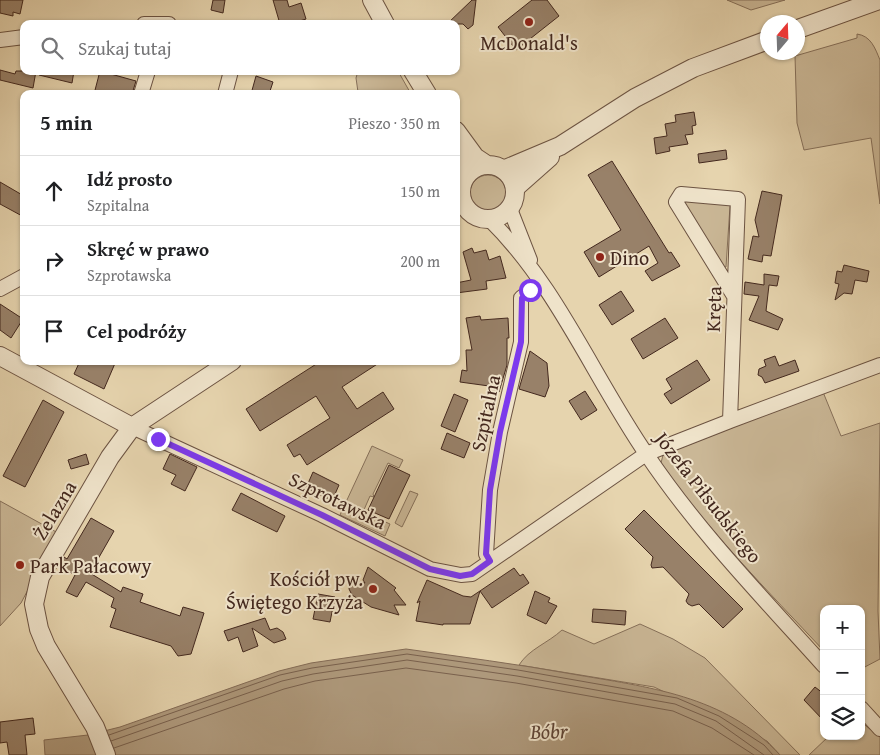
<!DOCTYPE html>
<html lang="pl">
<head>
<meta charset="utf-8">
<style>
  body { margin:0; font-family:"Gentium Book Plus",serif; background:#f6f6f6; color:#202124 }
  .controls { position:absolute; right:15px; bottom:15px; display:grid; overflow:hidden; border-radius:10px; box-shadow:0 1px 4px #0004 }
  .controls button { width:45px; height:45px; display:grid; place-items:center; padding:0; border:0; border-bottom:1px solid #e0e0e0; background:#fff; color:#202124; font:25px sans-serif }
  .compass { position:absolute; left:760px; top:15px; width:45px; height:45px; border-radius:50%; background:#fff; box-shadow:0 1px 4px #0004; rotate:19deg }
  .stop { position:absolute; width:15px; height:15px; margin:-11px; border:4px solid #7c3aed; border-radius:50%; background:#fff }
  .stop.end { background:#7c3aed; border-color:#fff; box-shadow:0 1px 5px #0008 }
  .list { margin:0; padding:0; list-style:none }
  h2 { display:flex; justify-content:space-between; align-items:center; height:65px; margin:0; padding:0 20px; font-size:21px }
  h2 small { font-size:16px; font-weight:400; color:#757577 }
  .list li { display:grid; grid-template-columns:32px 1fr auto; gap:15px; align-items:center; box-sizing:border-box; height:70px; padding:0 20px; border-top:1px solid #e0e0e0 }
  .list b { display:block; font-size:19px; white-space:nowrap }
  .list p { margin:0; font-size:16px; white-space:nowrap; color:#757577 }
  .list em { font-size:16px; font-style:normal; color:#757577 }
  .icon { flex:none; width:28px; height:28px; fill:none; stroke:currentColor; stroke-width:2; stroke-linecap:round; stroke-linejoin:round }
  .map { position:relative; flex:none; width:880px; height:755px; overflow:hidden }
  .search { position:absolute; background:#fff; box-shadow:0 1px 4px #0004; left:20px; top:20px; width:440px; height:55px; display:flex; align-items:center; gap:12px; box-sizing:border-box; padding:0 18px; border-radius:10px; color:#757577; font-size:19px }
  .panel { position:absolute; background:#fff; box-shadow:0 1px 4px #0004; left:20px; top:90px; width:440px; height:275px; border-radius:10px }
  .map>svg:first-child { display:block }
</style>
</head>
<body>
<div class="map">
<svg width="880" height="755" viewBox="0 0 880 755">
  <rect width="100%" height="100%" fill="#e6d4ae"/>
  <filter id="stains"><feTurbulence type="fractalNoise" baseFrequency=".004" numOctaves="4"/><feColorMatrix values="0 0 0 0 .2 0 0 0 0 .09 0 0 0 0 .02 0 0 0 .5 -.17"/></filter>
  <radialGradient id="worn" r=".72"><stop offset=".6" stop-color="#630" stop-opacity="0"/><stop offset="1" stop-color="#630" stop-opacity=".3"/></radialGradient>
  <!-- green -->
  <path fill="#cab796" stroke="#86705a" d="M727,0H785L751,10Z
    M857,34C871,36 875,48 880,60V204L871,138L804,150L797,123L795,56L857,38Z
    M358,71H398L411,94L358,92L356,78Z
    M470 193a18 18 0 1 1 36 0a18 18 0 1 1-36 0Z
    M687,199L728,204L730,206L726,267H721L684,204Z
    M823,392L841,436L880,423L878,611L880,659L861,669V609H824V651C767,590 708,531 661,463L663,455Z
    M372,446L403,460L399,468L388,463L373,494L374,497L370,496L363,512L390,524L385,536L340,515Z
    M410,491L418,494L402,527L395,523Z
    M0,501L58,533L21,603L0,626Z
    M640,624L673,639L705,658L800,755H780L767,741L654,687L519,665C529,649 548,643 562,630L594,644Z
    M861,722L880,737V755H809L829,736H861Z"/>
  <!-- water -->
  <path fill="#af9a7d" stroke="#846c57" d="M406,649C462,657 517,664 572,674C647,687 725,695 780,755H45L44,740L88,735L120,727L279,671L311,663Z"/>
  <g fill="none" stroke-linecap="round" stroke-linejoin="round">
    <!-- shore -->
    <path stroke="#79614e" stroke-width="1" d="M109,735L280,675L312,668L407,654L518,670L677,698L719,716L764,745L773,755
      M111,741L282,681L313,674L407,660L517,676L675,704L716,721L764,755
      M114,748L284,689L315,681L406,668L516,683L673,711L712,728L754,755"/>
  </g>
  <!-- building -->
  <path fill="#988169" stroke="#43281e" d="M0,0H23L20,14L13,12V16L0,13Z
    M213,0H225L223,13L211,10Z
    M273,0H287L289,7L301,3L306,19L290,24H280Z
    M472,0H476L473,25L468,29L463,24H447Z
    M532,0H547L559,16L516,50L498,27Z
    M0,70L15,74L16,71H36L33,88L0,80Z
    M40,71H74L72,83L39,75Z
    M100,71L136,81L132,94H94Z
    M256,76L273,82L269,94H251Z
    M694,112L696,125L692,126L693,134L685,135L688,144L669,147L670,151L656,154L654,138L667,136L665,124L676,122L675,115Z
    M726,150L727,159L699,163L698,154Z
    M612,161L669,253L671,252L680,266L652,281L645,271L658,263L649,246L599,277L584,252L621,230L588,175Z
    M0,182L24,196V217L0,204Z
    M762,191L782,195L771,256L763,255L762,262L748,259L753,236L759,237L755,220Z
    M472,248L474,253L486,250L489,260L500,256L506,278L486,281L487,289L456,293V283L471,280L463,252Z
    M844,265L869,271L867,282L855,280L852,294L844,293L835,300L839,284L835,283L837,271L842,272Z
    M764,274L779,276L777,286L769,285L766,311L783,319L778,330L749,320L759,296L744,294L745,282L764,285Z
    M621,291L634,311L612,325L599,305Z
    M0,304L23,319L11,338L0,330Z
    M480,316L481,320L508,318L509,338H507V365L499,392L489,391V386L460,382L462,370L467,371L466,350H472L466,318Z
    M665,318L678,338L643,359L631,339Z
    M530,351L547,363L549,386L545,397L519,389Z
    M775,356L779,366L795,360L799,371L765,383L762,377L758,375L759,369L766,366L764,360Z
    M697,360L710,380L671,404L664,394L672,389L666,379Z
    M80,361H116L104,389L74,374Z
    M321,361H382L342,387L357,409L383,392L394,409L307,465L300,454L294,457L287,445L330,418L316,396L260,431L246,409Z
    M585,391L597,410L581,420L569,401Z
    M454,394L468,400L455,432L441,426Z
    M43,400L64,412L25,487L3,476Z
    M447,433L470,443L464,458L441,449Z
    M86,454L89,464L71,469L68,460Z
    M170,454L197,467L185,491L171,484L176,475L163,469Z
    M389,465L410,475L389,519L368,510Z
    M313,472L339,485L332,501L306,488Z
    M241,493L285,516L277,532L232,510Z
    M644,510L743,609L723,628L699,604L692,606L688,604L686,601L689,594L663,567L652,568L651,565L653,557L625,529Z
    M91,518L114,531L90,573L121,592L123,587L143,594L140,602L180,616L183,607L204,613L191,654L178,656L171,646L110,627L116,609L111,607L114,598L86,582L77,597L66,592L75,575L59,566L64,557L67,559Z
    M368,567L396,588L394,590L406,605H394L399,615L371,607L352,595L349,589L350,581L365,583L363,580Z
    M514,568L520,576L523,574L529,583L492,608L480,591L470,624H443V625L416,621L420,601L417,603L427,580L463,596L471,597Z
    M535,591L550,598L548,602L557,606L546,624L527,615Z
    M318,594L335,597L330,622L313,619Z
    M593,609L626,611L625,625L592,622Z
    M265,618L270,630L277,628L283,632L286,639L274,643L252,628L258,646L243,652L238,637L228,641L224,631Z
    M815,687L824,694V721L804,700Z
    M33,718L35,734L25,735L27,755H9L7,742L0,743V722Z"/>
  <g fill="none" stroke-linecap="round" stroke-linejoin="round">
    <!-- minor casing -->
    <g stroke="#6c5342" stroke-width="16">
      <path id="minor" d="M144,24H169
        M0,40L24,37
        M141,94L148,71
        M225,94L231,71
        M510,209L530,260
        M490,220C557,286 594,378 647,455C698,531 763,598 824,666
        M0,289L24,276
        M730,421L880,365
        M132,427L322,515L430,569L461,575L472,574L646,454L730,421L738,199L681,194L676,202L734,296
        M490,561L486,554L490,490L500,432L521,342V298L541,282
        M861,708L880,729"/>
    </g>
    <!-- tertiary casing -->
    <g stroke="#6c5342" stroke-width="20">
      <path id="tertiary" d="M372,0L385,24
        M798,29L879,0
        M413,71L427,94
        M456,131L475,157L487,165
        M456,149L465,177
        M461 192a27 27 0 1 1 54 0a27 27 0 1 1-54 0Z
        M503,170L560,146L635,98L693,68L768,40
        M515,188L550,157
        M0,356L132,427
        M106,755L95,727L46,646L39,629L34,604L40,577L110,457L132,427L232,361"/>
    </g>
    <!-- minor -->
    <use href="#minor" stroke="#efe3ca" stroke-width="14"/>
    <!-- tertiary -->
    <use href="#tertiary" stroke="#efe3ca" stroke-width="18"/>
  </g>
  <g fill="none" stroke-linecap="round" stroke-linejoin="round">
    <!-- route -->
    <path stroke="#7c3aed" stroke-width="6" d="M158,439L322,515L430,569L460,576L472,574L490,561L486,554L490,490L500,432L521,342L522,298L530,290"/>
  </g>
  <!-- markers -->
  <g fill="#8f2418" stroke="#efe3ca" stroke-width="2">
    <circle cx="529" cy="22" r="5"/>
    <circle cx="600" cy="257" r="5"/>
    <circle cx="20" cy="565" r="5"/>
    <circle cx="373" cy="589" r="5"/>
  </g>
  <g text-anchor="middle" dominant-baseline="central" stroke-width="4" stroke-linejoin="round" paint-order="stroke">
    <!-- poi labels -->
    <g font-size="20" fill="#43281e" stroke="#efe3ca" text-anchor="start">
      <text x="529" y="42" text-anchor="middle">McDonald's</text>
      <text x="610" y="257">Dino</text>
      <text x="30" y="565">Park Pałacowy</text>
      <text x="363" y="578" text-anchor="end">Kościół pw.<tspan x="363" dy="23">Świętego Krzyża</tspan></text>
    </g>
    <!-- street labels -->
    <g font-size="20" fill="#43281e" stroke="#efe3ca">
      <text transform="translate(713 309) rotate(-88)">Kręta</text>
      <text transform="translate(485 413) rotate(-78)">Szpitalna</text>
      <text transform="translate(709 497) rotate(52)">Józefa Piłsudskiego</text>
      <text transform="translate(338 500) rotate(26)">Szprotawska</text>
      <text transform="translate(54 510) rotate(-59)">Żelazna</text>
    </g>
    <!-- water labels -->
    <g font-size="21" font-style="italic" fill="#5e4436" stroke="#efe3ca">
      <text transform="translate(549 731) rotate(-1)">Bóbr</text>
    </g>
  </g>
  <rect width="100%" height="100%" filter="url(#stains)"/>
  <rect width="100%" height="100%" fill="url(#worn)"/>
</svg>
<div class="controls">
<button>+</button>
<button>−</button>
<button><svg class="icon" aria-label="layers" viewBox="0 0 24 24"><path d="M12 4l9 5-9 5-9-5zM3 14l9 5 9-5"/></svg></button>
</div>
<svg class="compass" viewBox="-18 -18 36 36"><path d="M0-13l5 13h-10z" fill="#e53935"/><path d="M0 13l5-13h-10z" fill="#757577"/></svg>
<div class="stop" style="left:530px;top:290px"></div>
<div class="stop end" style="left:158px;top:439px"></div>
<div class="search"><svg class="icon" aria-label="search" viewBox="0 0 24 24"><circle cx="10" cy="10" r="6"/><path d="M15 15l6 6"/></svg>Szukaj tutaj</div>
<section class="panel">
<h2>5 min<small>Pieszo · 350 m</small></h2>
<ul class="list">
<li><svg class="icon" aria-label="ahead" viewBox="0 0 24 24"><path d="M12 20V5M6 11l6-6 6 6"/></svg><div><b>Idź prosto</b><p>Szpitalna</p></div><em>150 m</em></li>
<li><svg class="icon" aria-label="right" viewBox="0 0 24 24"><path d="M7 20v-9h11M14 6l5 5-5 5"/></svg><div><b>Skręć w prawo</b><p>Szprotawska</p></div><em>200 m</em></li>
<li><svg class="icon" aria-label="arrive" viewBox="0 0 24 24"><path d="M6 21V4h12l-3 4 3 4H6"/></svg><div><b>Cel podróży</b></div></li>
</ul>
</section>
</div>
</body>
</html>
